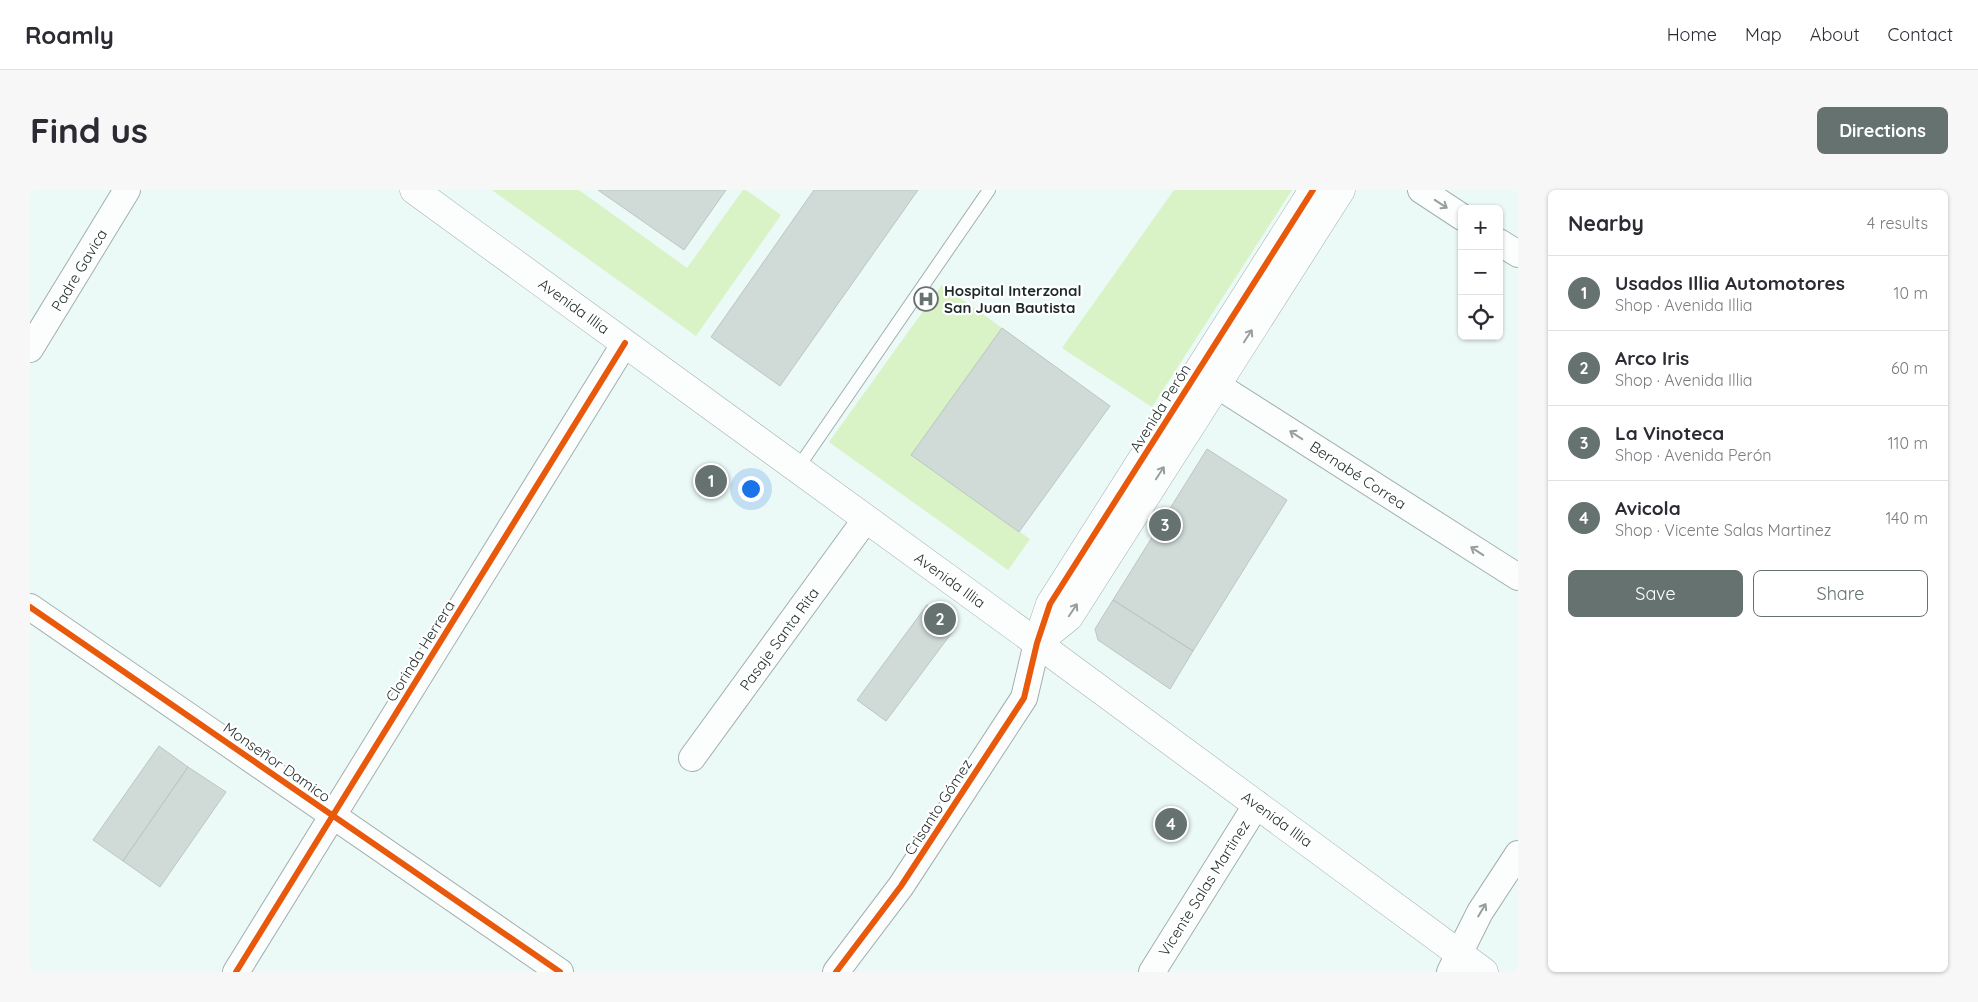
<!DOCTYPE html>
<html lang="en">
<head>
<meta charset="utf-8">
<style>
  body { margin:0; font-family:Quicksand,sans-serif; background:#f7f7f7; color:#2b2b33 }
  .controls { position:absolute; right:15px; top:15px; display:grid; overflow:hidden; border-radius:8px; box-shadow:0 1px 4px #0004 }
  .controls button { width:45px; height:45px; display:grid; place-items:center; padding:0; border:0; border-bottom:1px solid #e1e1e2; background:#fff; color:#2b2b33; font:25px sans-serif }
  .you { position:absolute; left:720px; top:298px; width:18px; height:18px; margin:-12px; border:4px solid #fff; border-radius:50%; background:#1a73e8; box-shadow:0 0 0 8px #1a73e833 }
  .badge { display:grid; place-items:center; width:32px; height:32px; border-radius:50%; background:#657270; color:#fff; font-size:16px; font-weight:700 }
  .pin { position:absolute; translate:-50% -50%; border:2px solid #fff; box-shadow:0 1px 5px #0006 }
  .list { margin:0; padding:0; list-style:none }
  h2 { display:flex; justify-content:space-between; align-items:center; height:65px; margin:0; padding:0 20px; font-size:21px }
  h2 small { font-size:16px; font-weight:400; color:#7c7c81 }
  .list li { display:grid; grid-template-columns:32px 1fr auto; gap:15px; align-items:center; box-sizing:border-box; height:75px; padding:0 20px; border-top:1px solid #e1e1e2 }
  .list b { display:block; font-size:19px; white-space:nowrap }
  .list p { margin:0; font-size:16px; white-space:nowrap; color:#7c7c81 }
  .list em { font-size:16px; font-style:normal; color:#7c7c81 }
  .actions { display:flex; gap:10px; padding:15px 20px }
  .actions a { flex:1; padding:11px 0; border:1px solid #657270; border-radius:8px; text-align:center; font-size:18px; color:#657270 }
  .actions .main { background:#657270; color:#fff }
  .icon { flex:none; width:28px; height:28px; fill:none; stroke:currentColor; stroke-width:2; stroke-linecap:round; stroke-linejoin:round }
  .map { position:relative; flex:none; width:1488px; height:782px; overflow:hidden; border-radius:8px }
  header { display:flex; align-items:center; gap:30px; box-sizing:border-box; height:70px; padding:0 25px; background:#fff; border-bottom:1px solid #e1e1e2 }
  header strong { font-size:24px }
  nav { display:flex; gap:28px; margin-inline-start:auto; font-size:18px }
  .intro { display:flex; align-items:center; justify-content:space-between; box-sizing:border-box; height:120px; padding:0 30px }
  h1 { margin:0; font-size:35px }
  .button { padding:12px 22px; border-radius:8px; background:#657270; color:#fff; font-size:18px; font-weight:700 }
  main { display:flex; gap:30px; padding:0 30px }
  aside { flex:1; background:#fff; border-radius:8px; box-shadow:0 1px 4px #0004 }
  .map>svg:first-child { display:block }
</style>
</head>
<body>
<header>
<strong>Roamly</strong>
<nav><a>Home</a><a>Map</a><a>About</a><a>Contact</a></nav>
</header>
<div class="intro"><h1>Find us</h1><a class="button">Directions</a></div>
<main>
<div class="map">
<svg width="1488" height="782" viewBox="0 0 1488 782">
  <rect width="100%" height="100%" fill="#ebf9f7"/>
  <!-- green -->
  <path fill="#d9f2c6" d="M462,0H549L657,78L713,0H716L751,25L666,146Z
    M1144,0H1262L1122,217L1032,158Z
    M912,95L972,138L882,265L1000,349L978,380L799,252Z"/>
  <!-- building -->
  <path fill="#d0dbd7" stroke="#bbc6c2" d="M568,0H696L654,60Z
    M784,0H888L750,196L681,147Z
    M972,138L1080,216L989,342L881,265Z
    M1177,259L1257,310L1163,461L1083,410Z
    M1083,410L1163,461L1140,499L1068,450L1065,439Z
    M897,415L926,437L856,531L827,510Z
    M129,556L158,577L93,671L63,650Z
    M158,577L196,602L130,697L93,671Z"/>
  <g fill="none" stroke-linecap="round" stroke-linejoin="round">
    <!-- service casing -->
    <g stroke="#a3afae" stroke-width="14">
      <path id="service" d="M767,279L959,0"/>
    </g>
    <!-- minor casing -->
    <g stroke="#a3afae" stroke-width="28">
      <path id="minor" d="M1391,0L1432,27
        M1469,52L1488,64
        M0,159L97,0
        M1168,183L1488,387
        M0,417L530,782
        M662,568L836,329
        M206,782L595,153
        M806,782L871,696L994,508L1007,453
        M1122,782L1227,614
        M1420,782L1450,722L1488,664"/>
    </g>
    <!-- tertiary casing -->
    <g stroke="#a3afae" stroke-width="29">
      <path id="tertiary" d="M1007,453L1039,427L1311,0
        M1007,453L1020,414L1283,0"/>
    </g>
    <!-- primary casing -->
    <g stroke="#a3afae" stroke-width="29">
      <path id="primary" d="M384,0L1007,453L1454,782"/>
    </g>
    <!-- service -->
    <use href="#service" stroke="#fcfefe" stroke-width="12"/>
    <!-- minor -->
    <use href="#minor" stroke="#fcfefe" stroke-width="26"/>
    <!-- tertiary -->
    <use href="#tertiary" stroke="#fcfefe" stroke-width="28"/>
    <!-- primary -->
    <use href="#primary" stroke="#fcfefe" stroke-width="28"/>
    <!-- cycleway casing -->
    <g stroke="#fff" stroke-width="9">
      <path id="cycleway" d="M0,417L530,782
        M206,782L595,153
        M806,782L871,696L994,508L1007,453L1020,414L1283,0"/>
    </g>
    <!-- cycleway -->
    <use href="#cycleway" stroke="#e8590c" stroke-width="6"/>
  </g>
  <!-- one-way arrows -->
  <defs><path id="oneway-shaft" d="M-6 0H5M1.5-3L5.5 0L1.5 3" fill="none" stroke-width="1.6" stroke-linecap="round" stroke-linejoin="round" transform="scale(1.25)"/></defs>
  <g stroke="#989e9e">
    <use href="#oneway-shaft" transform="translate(1411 14) rotate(33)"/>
    <use href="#oneway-shaft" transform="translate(1218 146) rotate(-57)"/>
    <use href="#oneway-shaft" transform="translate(1266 245) rotate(-147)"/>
    <use href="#oneway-shaft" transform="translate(1130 283) rotate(-57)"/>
    <use href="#oneway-shaft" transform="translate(1447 361) rotate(-147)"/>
    <use href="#oneway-shaft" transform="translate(1043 420) rotate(-56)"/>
    <use href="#oneway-shaft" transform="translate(1452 720) rotate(-59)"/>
  </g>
  <!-- icons -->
  <defs>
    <g id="hospital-ring" transform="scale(1.25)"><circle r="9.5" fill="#fff" stroke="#657270" stroke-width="1.5"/><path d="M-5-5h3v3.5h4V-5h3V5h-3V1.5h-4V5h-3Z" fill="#657270"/></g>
  </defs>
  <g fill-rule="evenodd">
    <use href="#hospital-ring" x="896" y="109"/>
  </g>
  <g text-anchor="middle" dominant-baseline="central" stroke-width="4.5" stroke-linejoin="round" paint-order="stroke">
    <!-- street labels -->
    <g font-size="15" fill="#1d2928" stroke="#fff">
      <text transform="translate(49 80) rotate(-59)">Padre Gavica</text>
      <text transform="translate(544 116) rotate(36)">Avenida Illia</text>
      <text transform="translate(1130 218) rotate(-58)">Avenida Perón</text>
      <text transform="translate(1328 285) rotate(33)">Bernabé Correa</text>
      <text transform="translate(920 390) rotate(36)">Avenida Illia</text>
      <text transform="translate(749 449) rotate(-54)">Pasaje Santa Rita</text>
      <text transform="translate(390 461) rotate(-58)">Clorinda Herrera</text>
      <text transform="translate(247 572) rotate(35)">Monseñor Damico</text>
      <text transform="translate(908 617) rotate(-57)">Crisanto Gómez</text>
      <text transform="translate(1247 629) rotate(36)">Avenida Illia</text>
      <text transform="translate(1174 698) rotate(-58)">Vicente Salas Martinez</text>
    </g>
    <!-- poi labels -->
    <g font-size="15" font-weight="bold" fill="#1d2928" stroke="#fff" text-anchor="start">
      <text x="914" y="100">Hospital Interzonal<tspan x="914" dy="17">San Juan Bautista</tspan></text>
    </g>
  </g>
</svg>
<div class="controls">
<button>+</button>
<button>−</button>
<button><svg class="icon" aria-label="locate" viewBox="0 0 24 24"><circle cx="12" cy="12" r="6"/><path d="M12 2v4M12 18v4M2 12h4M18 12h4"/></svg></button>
</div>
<div class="you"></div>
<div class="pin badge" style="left:681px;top:291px">1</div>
<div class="pin badge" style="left:910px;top:429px">2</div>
<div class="pin badge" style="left:1135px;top:335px">3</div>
<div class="pin badge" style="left:1141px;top:634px">4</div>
</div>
<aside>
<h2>Nearby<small>4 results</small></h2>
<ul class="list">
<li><span class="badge">1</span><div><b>Usados Illia Automotores</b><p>Shop · Avenida Illia</p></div><em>10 m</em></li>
<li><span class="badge">2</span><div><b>Arco Iris</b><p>Shop · Avenida Illia</p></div><em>60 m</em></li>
<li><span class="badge">3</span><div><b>La Vinoteca</b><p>Shop · Avenida Perón</p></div><em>110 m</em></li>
<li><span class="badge">4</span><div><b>Avicola</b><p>Shop · Vicente Salas Martinez</p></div><em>140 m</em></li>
</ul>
<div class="actions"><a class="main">Save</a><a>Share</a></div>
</aside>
</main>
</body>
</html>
